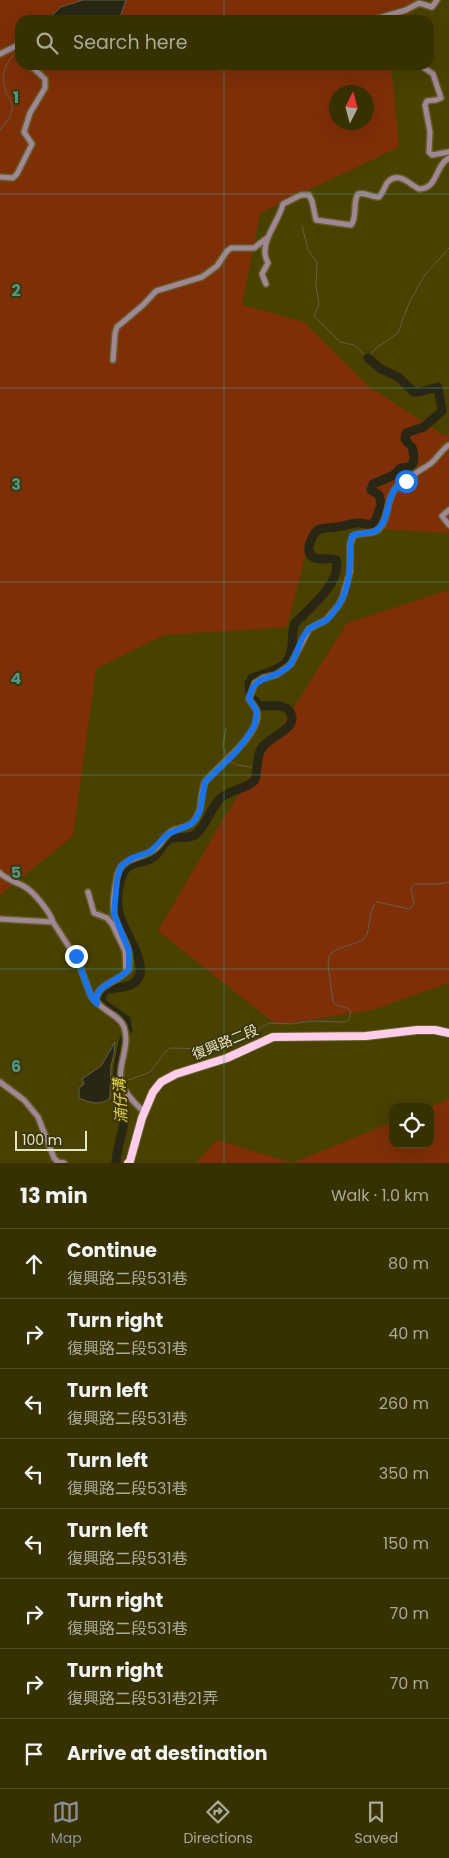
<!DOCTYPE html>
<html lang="en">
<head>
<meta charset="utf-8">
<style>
  body { margin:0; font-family:Poppins,"Noto Sans TC",sans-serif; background:#3e390a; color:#f1f3f6 }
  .controls { position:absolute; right:15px; bottom:15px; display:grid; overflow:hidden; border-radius:10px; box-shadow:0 5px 20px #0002 }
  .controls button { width:45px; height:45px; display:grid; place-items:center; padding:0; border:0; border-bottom:1px solid #514c22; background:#373100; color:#f1f3f6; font:25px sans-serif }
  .compass { position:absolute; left:329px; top:85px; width:45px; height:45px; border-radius:50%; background:#373100; box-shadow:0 5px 20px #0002; rotate:6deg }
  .scale { position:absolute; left:15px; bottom:12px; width:72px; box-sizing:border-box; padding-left:5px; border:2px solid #e7e4c6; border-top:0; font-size:14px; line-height:18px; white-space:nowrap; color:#e7e4c6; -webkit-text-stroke:4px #3d3709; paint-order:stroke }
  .stop { position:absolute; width:15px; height:15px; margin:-11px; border:4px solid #1a73e8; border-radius:50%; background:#fff }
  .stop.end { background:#1a73e8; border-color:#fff; box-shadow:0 1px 5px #0008 }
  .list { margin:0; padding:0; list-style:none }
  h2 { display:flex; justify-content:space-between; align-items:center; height:65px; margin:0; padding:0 20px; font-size:21px }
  h2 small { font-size:16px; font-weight:400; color:#aaa999 }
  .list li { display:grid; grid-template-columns:32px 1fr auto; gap:15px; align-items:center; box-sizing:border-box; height:70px; padding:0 20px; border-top:1px solid #514c22 }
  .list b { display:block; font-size:19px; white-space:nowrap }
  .list p { margin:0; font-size:16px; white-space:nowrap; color:#aaa999 }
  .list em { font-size:16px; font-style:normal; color:#aaa999 }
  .icon { flex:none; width:28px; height:28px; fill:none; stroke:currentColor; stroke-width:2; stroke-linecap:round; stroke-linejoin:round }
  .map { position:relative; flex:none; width:449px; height:1163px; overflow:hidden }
  .search { position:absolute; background:#373100; box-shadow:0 5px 20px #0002; left:15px; right:15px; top:15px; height:55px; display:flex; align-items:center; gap:12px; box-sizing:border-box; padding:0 18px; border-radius:15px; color:#aaa999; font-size:19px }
  .sheet { height:625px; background:#373100 }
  nav { display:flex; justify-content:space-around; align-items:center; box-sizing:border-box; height:70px; border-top:1px solid #514c22; background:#373100; font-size:14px; color:#aaa999 }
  nav a { display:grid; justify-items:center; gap:2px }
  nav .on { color:#8c9099 }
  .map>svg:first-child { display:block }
</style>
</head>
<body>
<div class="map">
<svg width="449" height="1163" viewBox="0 0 449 1163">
  <rect width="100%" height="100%" fill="#494100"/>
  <!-- green -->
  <path fill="#7e2f08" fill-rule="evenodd" d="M0,0H420L406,20H20V65H391L399,147L260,213L242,305L304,322L368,386L445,436L449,433V533L313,525L287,627L164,635L96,669L73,836L0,895ZM336,92H366V122H336Z
    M449,590V983L372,1010L277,1025L158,931L219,826L347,623Z
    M449,1099V1163H196L217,1140L292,1163L393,1122V1144H430V1107Z"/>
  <!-- water -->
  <path fill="#292714" stroke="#626049" d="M83,0H126L119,20H47L61,7Z
    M115,1042L114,1054L111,1066L110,1098C100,1106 90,1103 79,1098V1088L84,1084L82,1079L101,1066Z"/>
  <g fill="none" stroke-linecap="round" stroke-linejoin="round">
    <!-- stream -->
    <path stroke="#626049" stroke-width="1" d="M0,130C4,124 11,118 12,110C14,104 9,98 6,92C0,75 5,61 20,49
      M302,226L308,250L317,262L316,286L319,305L314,316L340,342L354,345L368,358L376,348L398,333L409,303L424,276L449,248
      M226,756L223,745L226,728
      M229,761L237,765L258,768
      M126,1081L150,1072L166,1051L171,1048L208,1049L227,1047L269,1023L292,1024L311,1021L346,1022L349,1019L351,1011C347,1005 338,1009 333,1002L328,964L330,954C339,946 353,946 364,939C372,929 367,910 377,902L410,909L414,904L411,888L414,884H437L449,882
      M117,1083H118"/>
    <!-- river -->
    <path stroke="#292714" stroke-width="9" d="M368,358L381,369L398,377L414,392H419L438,387L442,411L424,427L406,433L405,439L408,443
      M381,503L379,495L371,490L373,484L394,475L401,468L409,467L413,464L414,456L412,447
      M250,693L249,684L252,678C270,671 290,670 292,646C293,638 292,630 295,623C308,610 343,581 336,560C329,556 319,562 313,557C308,554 308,548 310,543C316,525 322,529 337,527C345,526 353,522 361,523C365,524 368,525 372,524L376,519L380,508
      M128,1030L126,1020L102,1003L101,997L105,990C115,987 130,989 137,980C150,964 122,930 119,913C116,901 118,882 124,872C129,861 141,864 150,859C160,855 161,845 168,840C176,834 188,841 196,834C208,824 210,807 222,797C232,789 247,789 255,780C258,770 256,758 261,749C267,738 298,729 291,714C290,710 287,708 283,707C276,704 267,706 260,706L253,699
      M116,1163C116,1149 123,1135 124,1120C124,1110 118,1100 117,1090C116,1073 120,1055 124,1039"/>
    <!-- minor casing -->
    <g stroke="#655e24" stroke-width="8">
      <path id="minor" d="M372,20L406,10L419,3L432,7L437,0
        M0,54L20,44
        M420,65L433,74L441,98L436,100L427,101L425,105L430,132L429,152L432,155L449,152
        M0,177L13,178L17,174L32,144L24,132L30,113L45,88V79L30,65
        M266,284L262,274L268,263C257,244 279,222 283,204L301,195H309L312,201L316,220L351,225C358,216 352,203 358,194C366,191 371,198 379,197C383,193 384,188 387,183C398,170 409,184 419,189C438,189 435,165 449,158
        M113,360L115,333L117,327L143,305L156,291L202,277L217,266L227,251L231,248H254L267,238
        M449,510L442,516L449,525
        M0,873C7,880 17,882 25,887C34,892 50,912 53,922
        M88,892L94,913L107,918L112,924L125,951L126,970
        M0,919L53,922L78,961L91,996L95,1001
        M0,1082L24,1100L38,1117L54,1158L58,1162L64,1163
        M144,1112C136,1104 126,1095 122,1084C116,1067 131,1047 124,1027C119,1014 102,1012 96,1000C97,983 120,982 129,969C133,944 118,935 114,914C112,904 115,886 117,876C122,855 143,860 156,848C162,843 165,835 172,831C179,828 187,828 193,822C204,810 199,796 205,782C217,766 261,735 257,712C256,707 251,703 249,699L255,683L263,678L276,675L286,668L291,664L309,629L326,620L338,606L342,599L350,572V545L353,536C361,531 371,536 379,529C389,519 386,500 395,489C401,482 421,470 430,464C437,459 441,450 449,445"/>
    </g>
    <!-- primary casing -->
    <g stroke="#655e24" stroke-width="10">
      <path id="primary" d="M128,1163L130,1161L142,1118L153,1092L161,1082L176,1074L227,1058L273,1037L366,1036L417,1030H435L449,1033"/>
    </g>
    <!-- minor -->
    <use href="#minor" stroke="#9f8796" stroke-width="5"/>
    <!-- primary -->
    <use href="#primary" stroke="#fdcdea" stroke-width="8"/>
  </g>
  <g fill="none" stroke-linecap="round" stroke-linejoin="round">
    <!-- route -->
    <path stroke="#1a73e8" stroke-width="6" d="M76,956L91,996L97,1004C91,985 121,981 129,969V951L114,914L117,879L121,866L132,858L150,852L168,834L191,824L195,820L200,811L205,782L236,752L248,736L255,725L257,711L249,699C254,673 271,682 288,667C298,658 298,640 308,630C312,625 319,624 325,621C330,618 334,611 338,606C347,593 350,574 350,558C351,551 349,543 352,536C361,531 372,536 379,528C389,519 386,502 394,491C396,486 402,484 406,481"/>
  </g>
  <!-- grid -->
  <path fill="none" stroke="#509788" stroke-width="1" stroke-opacity="0.55" d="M224,0V20M224,65V1163M0,194H449M0,388H449M0,582H449M0,775H449M0,969H449"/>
  <g text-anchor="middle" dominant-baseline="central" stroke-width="4" stroke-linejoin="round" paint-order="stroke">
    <!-- street labels -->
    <g font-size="14" fill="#e7e4c6" stroke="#3d3709">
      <text transform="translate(225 1042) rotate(-22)">復興路二段</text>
    </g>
    <!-- water labels -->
    <g font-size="15" font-style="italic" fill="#ead850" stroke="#3d3709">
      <text transform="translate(120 1101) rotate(-93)">湳仔溝</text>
    </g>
  </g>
  <g font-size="16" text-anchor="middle" font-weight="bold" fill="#509788" stroke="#3d3709" stroke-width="4" stroke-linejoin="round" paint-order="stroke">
    <text x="16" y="103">1</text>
    <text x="16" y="296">2</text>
    <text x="16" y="490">3</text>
    <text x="16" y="684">4</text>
    <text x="16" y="878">5</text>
    <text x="16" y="1072">6</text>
  </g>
</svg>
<div class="controls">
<button><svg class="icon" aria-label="locate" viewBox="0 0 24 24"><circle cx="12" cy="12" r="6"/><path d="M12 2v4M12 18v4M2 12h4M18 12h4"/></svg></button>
</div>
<svg class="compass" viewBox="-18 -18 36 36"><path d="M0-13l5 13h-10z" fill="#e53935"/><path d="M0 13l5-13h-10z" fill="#aaa999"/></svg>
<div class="scale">100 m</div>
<div class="stop" style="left:406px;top:481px"></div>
<div class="stop end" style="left:76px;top:956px"></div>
<div class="search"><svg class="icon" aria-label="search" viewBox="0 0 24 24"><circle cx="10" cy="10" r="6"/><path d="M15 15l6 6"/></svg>Search here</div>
</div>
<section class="sheet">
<h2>13 min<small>Walk · 1.0 km</small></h2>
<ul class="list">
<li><svg class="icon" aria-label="ahead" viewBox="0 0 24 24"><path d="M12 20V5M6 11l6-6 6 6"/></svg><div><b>Continue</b><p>復興路二段531巷</p></div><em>80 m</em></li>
<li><svg class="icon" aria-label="right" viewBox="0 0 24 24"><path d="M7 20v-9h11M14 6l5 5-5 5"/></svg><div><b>Turn right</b><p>復興路二段531巷</p></div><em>40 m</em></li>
<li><svg class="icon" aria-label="left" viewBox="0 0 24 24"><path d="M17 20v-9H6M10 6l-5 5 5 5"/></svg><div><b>Turn left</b><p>復興路二段531巷</p></div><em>260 m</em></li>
<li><svg class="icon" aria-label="left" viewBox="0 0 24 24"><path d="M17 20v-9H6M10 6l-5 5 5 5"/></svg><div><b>Turn left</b><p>復興路二段531巷</p></div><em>350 m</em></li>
<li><svg class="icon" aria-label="left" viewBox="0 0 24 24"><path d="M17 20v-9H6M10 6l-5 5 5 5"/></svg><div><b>Turn left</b><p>復興路二段531巷</p></div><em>150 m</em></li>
<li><svg class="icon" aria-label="right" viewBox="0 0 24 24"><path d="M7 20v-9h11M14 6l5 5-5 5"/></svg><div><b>Turn right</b><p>復興路二段531巷</p></div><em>70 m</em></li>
<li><svg class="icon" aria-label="right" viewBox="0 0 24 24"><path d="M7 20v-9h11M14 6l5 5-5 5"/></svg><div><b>Turn right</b><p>復興路二段531巷21弄</p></div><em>70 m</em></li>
<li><svg class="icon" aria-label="arrive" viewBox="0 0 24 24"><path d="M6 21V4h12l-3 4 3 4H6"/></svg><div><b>Arrive at destination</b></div></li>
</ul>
</section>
<nav>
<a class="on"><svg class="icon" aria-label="map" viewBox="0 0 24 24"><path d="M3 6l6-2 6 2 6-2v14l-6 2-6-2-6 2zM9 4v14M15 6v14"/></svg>Map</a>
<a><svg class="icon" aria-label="directions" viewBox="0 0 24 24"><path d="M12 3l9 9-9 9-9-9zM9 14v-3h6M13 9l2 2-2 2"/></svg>Directions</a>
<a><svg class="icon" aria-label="saved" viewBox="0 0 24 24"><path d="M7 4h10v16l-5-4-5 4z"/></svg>Saved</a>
</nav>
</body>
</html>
